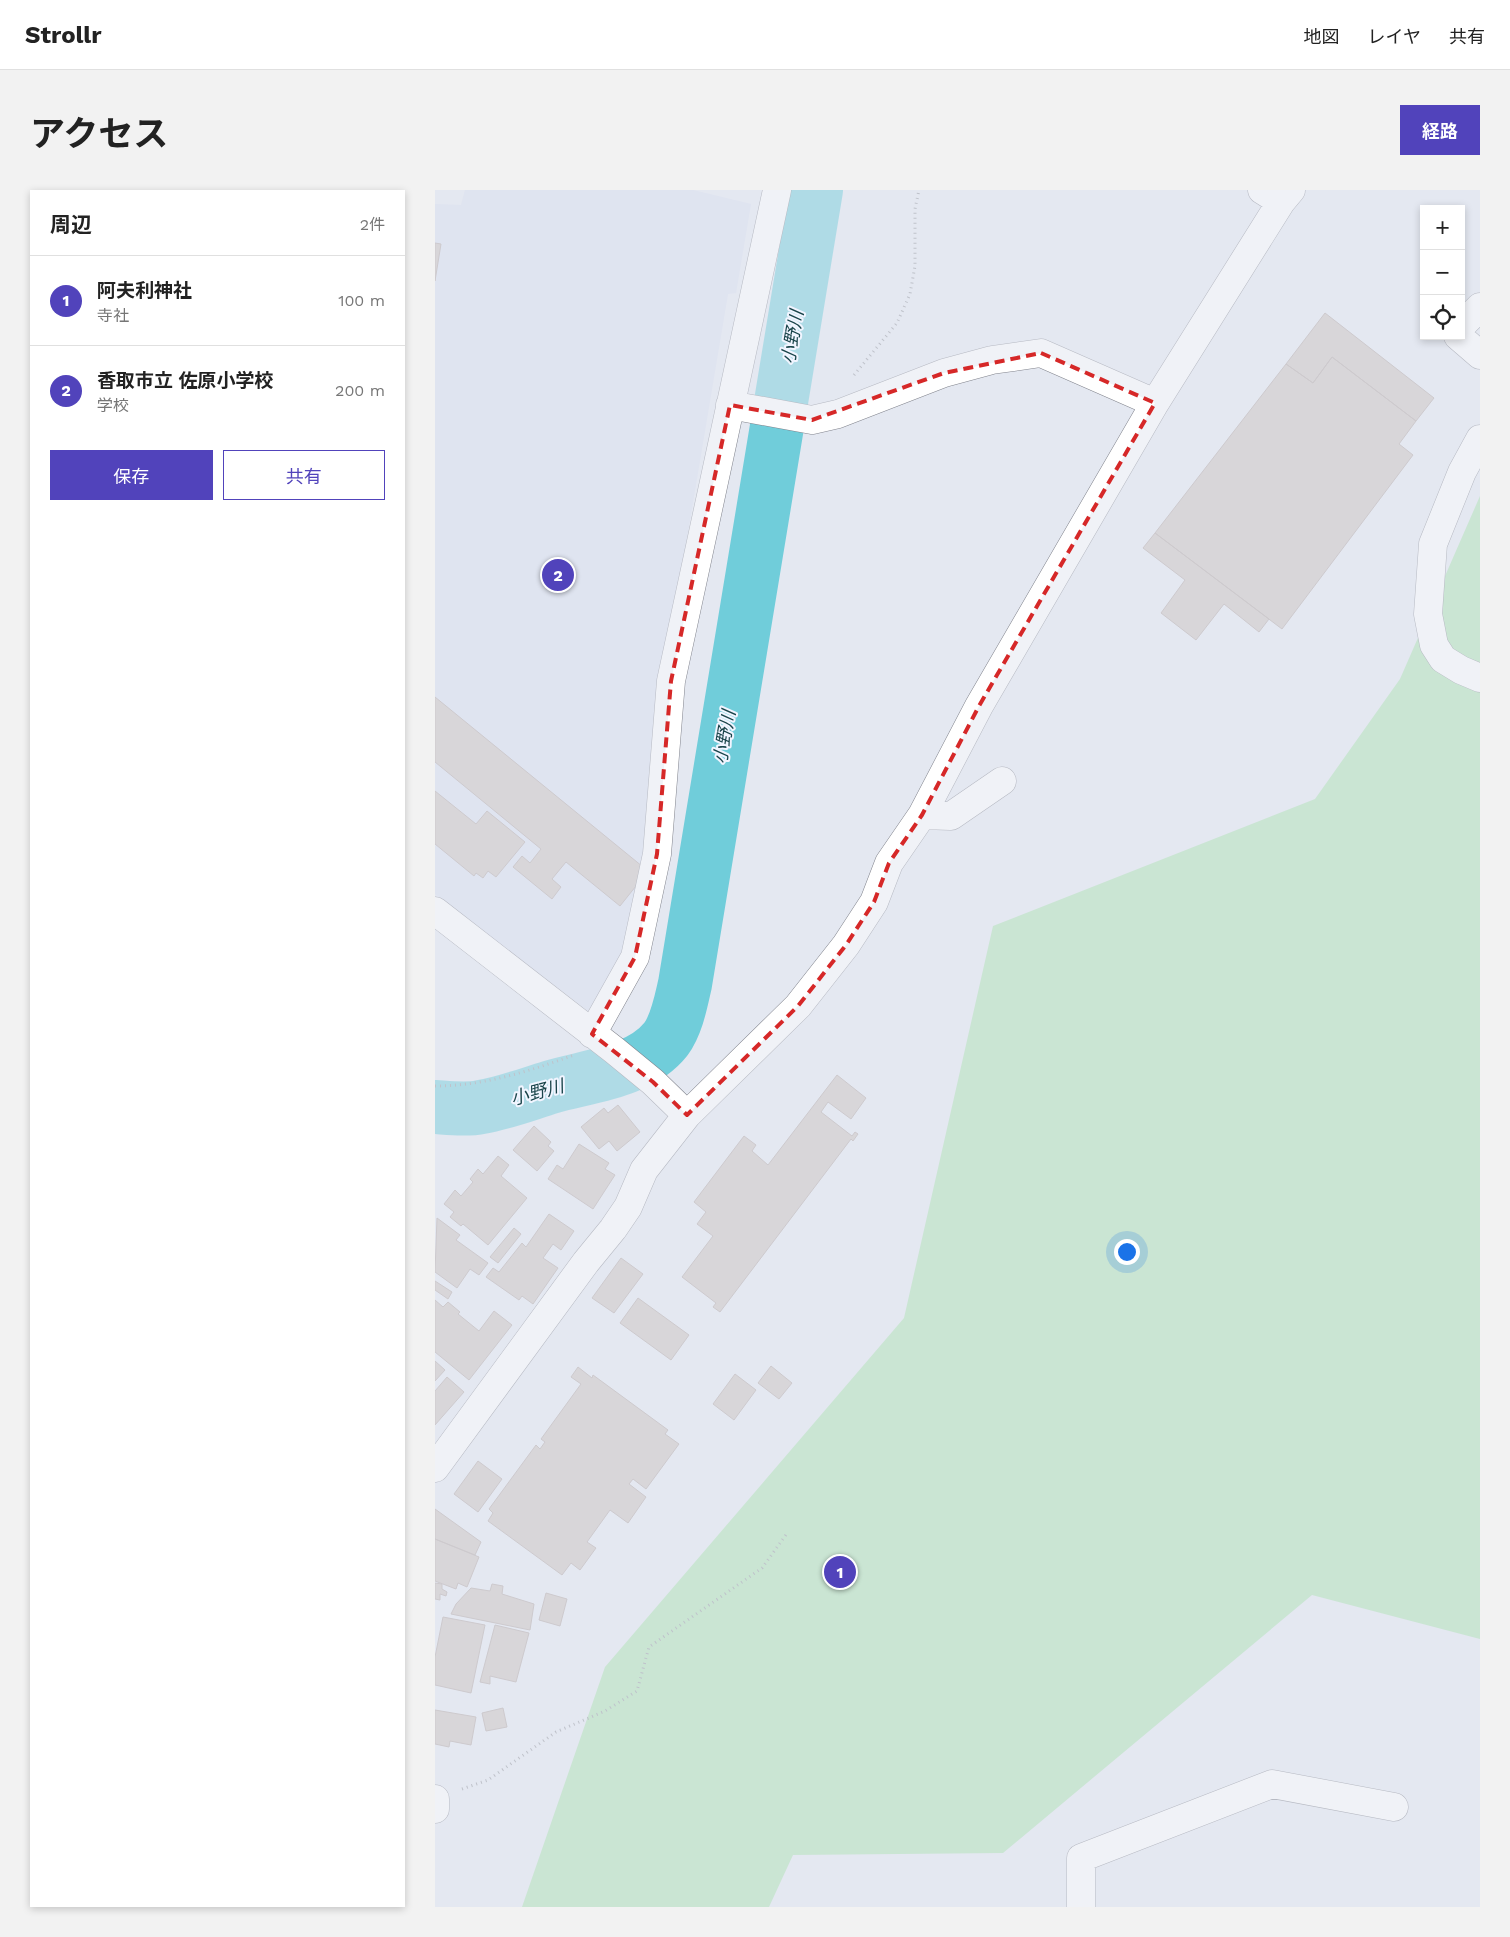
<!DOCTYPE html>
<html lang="ja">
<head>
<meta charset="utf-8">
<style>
  body { margin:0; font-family:"Work Sans","Noto Sans JP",sans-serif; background:#f2f2f2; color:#222 }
  .controls { position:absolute; right:15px; top:15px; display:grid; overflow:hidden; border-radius:0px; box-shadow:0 2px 8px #0003 }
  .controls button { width:45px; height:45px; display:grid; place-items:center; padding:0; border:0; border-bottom:1px solid #e0e0e0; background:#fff; color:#222; font:25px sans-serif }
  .you { position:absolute; left:691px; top:1061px; width:18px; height:18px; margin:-12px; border:4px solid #fff; border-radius:50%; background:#1a73e8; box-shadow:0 0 0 8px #1a73e833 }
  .badge { display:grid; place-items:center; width:32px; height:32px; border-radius:50%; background:#5143bb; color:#fff; font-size:16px; font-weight:700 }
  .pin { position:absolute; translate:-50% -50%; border:2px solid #fff; box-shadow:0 1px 5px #0006 }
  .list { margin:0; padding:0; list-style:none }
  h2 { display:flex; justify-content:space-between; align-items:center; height:65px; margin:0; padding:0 20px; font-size:21px }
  h2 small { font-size:16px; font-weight:400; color:#767676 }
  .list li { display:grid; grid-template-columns:32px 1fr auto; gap:15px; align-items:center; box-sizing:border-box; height:90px; padding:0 20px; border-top:1px solid #e0e0e0 }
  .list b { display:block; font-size:19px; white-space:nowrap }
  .list p { margin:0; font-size:16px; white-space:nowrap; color:#767676 }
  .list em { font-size:16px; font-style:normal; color:#767676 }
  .actions { display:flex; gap:10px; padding:15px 20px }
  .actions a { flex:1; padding:11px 0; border:1px solid #5143bb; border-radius:0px; text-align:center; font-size:18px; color:#5143bb }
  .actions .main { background:#5143bb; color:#fff }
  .icon { flex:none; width:28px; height:28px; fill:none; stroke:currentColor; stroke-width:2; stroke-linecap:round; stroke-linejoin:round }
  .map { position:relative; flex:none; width:1045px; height:1717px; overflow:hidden; border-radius:0px }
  header { display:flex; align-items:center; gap:30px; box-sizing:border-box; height:70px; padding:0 25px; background:#fff; border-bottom:1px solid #e0e0e0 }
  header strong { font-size:24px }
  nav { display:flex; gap:28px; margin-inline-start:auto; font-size:18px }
  .intro { display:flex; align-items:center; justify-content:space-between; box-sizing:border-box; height:120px; padding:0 30px }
  h1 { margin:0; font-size:35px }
  .button { padding:12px 22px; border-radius:0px; background:#5143bb; color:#fff; font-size:18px; font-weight:700 }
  main { display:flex; gap:30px; padding:0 30px }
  aside { flex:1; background:#fff; border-radius:0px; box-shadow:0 2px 8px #0003 }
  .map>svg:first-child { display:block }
</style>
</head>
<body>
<header>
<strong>Strollr</strong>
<nav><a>地図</a><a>レイヤ</a><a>共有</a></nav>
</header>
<div class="intro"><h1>アクセス</h1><a class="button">経路</a></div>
<main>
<aside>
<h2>周辺<small>2件</small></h2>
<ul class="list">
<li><span class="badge">1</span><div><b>阿夫利神社</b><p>寺社</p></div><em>100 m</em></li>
<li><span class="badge">2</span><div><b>香取市立 佐原小学校</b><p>学校</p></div><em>200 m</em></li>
</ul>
<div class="actions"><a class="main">保存</a><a>共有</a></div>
</aside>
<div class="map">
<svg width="1045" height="1717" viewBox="0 0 1045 1717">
  <rect width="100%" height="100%" fill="#e4e8f1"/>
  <!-- built -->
  <path fill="#d9dff0" d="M30,0H258L316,14L301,103L293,104L228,491L215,663L194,766L157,824L0,704V14L26,15Z"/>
  <!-- green -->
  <path fill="#abe2b0" d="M1045,306V1449L877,1405L568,1663L358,1665L334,1717H87L170,1477L469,1128L558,736L880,609L965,489Z"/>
  <!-- water -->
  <path fill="#70cdda" d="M167,863L197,893L29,939H0V901L44,903Z"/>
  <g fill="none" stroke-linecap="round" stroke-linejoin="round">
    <!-- river -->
    <path stroke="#70cdda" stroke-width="54" d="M0,917C15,918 32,920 46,917C70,913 93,904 116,897C154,886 205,882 231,849C242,834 246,811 250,794L381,0"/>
  </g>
  <!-- building -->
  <path fill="#cbc0bc" stroke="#b1a6a3" d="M0,53L6,54L0,91Z
    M890,123L999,208L981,231L897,167L878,193L851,174Z
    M897,167L981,231L964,254L978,265L847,439L720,343L851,174L878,193Z
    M720,343L834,429L824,442L789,414L761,450L726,423L750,390L708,358Z
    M0,507L213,681L185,716L131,672L117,689L126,697L117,709L78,677L87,666L95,673L106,659L0,572Z
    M0,601L41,634L52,621L90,652L61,687L53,681L48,688L41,683L39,686L0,654Z
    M402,885L431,908L416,929L393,912L386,922L417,946L420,942L423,944L418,951L416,949L285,1122L278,1117L281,1113L247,1087L278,1046L262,1034L271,1022L259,1012L309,946L321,955L317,961L333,975Z
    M183,915L205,942L182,961L174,951L164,959L146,937L169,918L173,923Z
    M99,936L116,952L113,956L119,961L102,981L78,960Z
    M144,954L174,973L170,979L180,985L158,1019L113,989L122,975L128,979Z
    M63,966L74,975L66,986L92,1008L53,1055L28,1034L26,1036L15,1027L19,1022L9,1014L20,1000L26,1006L38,992L35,989L43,979L48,984Z
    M114,1024L139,1041L126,1060L118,1054L108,1068L123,1078L98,1114L87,1106L84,1110L51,1087L58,1078L64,1082L87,1053L91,1057Z
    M2,1028L25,1045L21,1050L53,1073L44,1085L35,1079L22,1098L0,1082Z
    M79,1038L86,1044L63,1073L55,1067Z
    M186,1068L208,1084L179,1123L157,1108Z
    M0,1091L17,1102L13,1109L0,1100Z
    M203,1108L254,1145L236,1170L185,1133Z
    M0,1110L8,1117L13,1112L25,1122L23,1124L44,1141L59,1121L77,1135L34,1190L0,1162Z
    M0,1171L10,1180L0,1191Z
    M336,1176L357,1193L344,1209L323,1193Z
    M143,1177L157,1188L158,1185L233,1240L230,1244L244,1254L211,1299L198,1289L194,1294L211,1307L193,1333L175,1320L152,1352L161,1358L145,1380L136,1373L127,1385L53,1331L58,1323L54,1319L101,1255L105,1259L110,1252L106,1249L146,1194L136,1187Z
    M300,1184L321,1200L299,1230L278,1214Z
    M12,1187L29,1202L0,1235V1201Z
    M43,1271L67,1289L43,1322L19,1304Z
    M0,1319L46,1352L40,1365L0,1349Z
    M0,1349L44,1367L32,1397L23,1393L21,1399L0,1391Z
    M0,1393L7,1394V1399L12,1402L11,1406L5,1404V1410L0,1409Z
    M57,1394L68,1396L67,1404L99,1414L95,1440L16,1424L21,1414L36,1398L55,1401Z
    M111,1403L132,1409L125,1436L104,1430Z
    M8,1427L50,1435L36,1503L0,1495V1467Z
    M60,1435L94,1443L81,1492L55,1486V1494L45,1492Z
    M68,1518L72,1537L51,1541L47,1523Z
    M0,1520L41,1527L36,1555L15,1551L14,1557L0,1554Z"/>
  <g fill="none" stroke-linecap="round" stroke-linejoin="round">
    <!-- minor casing -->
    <g stroke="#80838c" stroke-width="29">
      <path id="minor" d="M827,0L846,12
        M1026,136L1045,117
        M1023,146L1045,165
        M295,215L377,230L403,224L509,183L557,170L606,163L720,213
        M1045,249L1027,282L998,354L993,424L999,455L1008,469L1026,480L1045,488
        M487,625L516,626L567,591
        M0,721L179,860L218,892L252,925L209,980L193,1017L178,1039L151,1072L0,1278
        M157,844L200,767L222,664L236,491L342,0
        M252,925L363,816L411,755L439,712L454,673L487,625L544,516L720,213L846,12L856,0
        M0,1609V1619
        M646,1717V1668L837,1594L959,1617"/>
    </g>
    <!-- path -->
    <path stroke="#92959c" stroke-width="3" stroke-dasharray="1 4" stroke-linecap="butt" d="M419,185L462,133L475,104L480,76V19L484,0
      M0,896C48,896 95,881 139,865
      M27,1599L53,1590L121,1542L170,1521L202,1501L214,1457L327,1378L353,1342"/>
    <!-- minor -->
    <use href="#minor" stroke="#fff" stroke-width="28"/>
  </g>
  <!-- marked area -->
  <path d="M0 0H1045V1717H0ZM606,163L720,213L544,516L487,625L454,673L439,712L411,755L363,816L252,925L218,892L157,844L200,767L222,664L236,491L295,215L377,230L509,183Z" fill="#e4e8f1" fill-opacity=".55" fill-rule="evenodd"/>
  <path fill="none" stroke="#d62828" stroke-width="4" stroke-dasharray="10 6" stroke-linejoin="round" d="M606,163L720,213L544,516L487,625L454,673L439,712L411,755L363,816L252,925L218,892L157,844L200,767L222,664L236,491L295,215L377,230L509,183Z"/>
  <g text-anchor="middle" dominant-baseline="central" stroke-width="4" stroke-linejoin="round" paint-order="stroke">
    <!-- water labels -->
    <g font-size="18" font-style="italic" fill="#19444a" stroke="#f1f5ff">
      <text transform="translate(357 147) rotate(-80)">小野川</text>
      <text transform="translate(289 547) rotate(-80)">小野川</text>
      <text transform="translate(102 902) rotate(-15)">小野川</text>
    </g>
  </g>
</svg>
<div class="controls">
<button>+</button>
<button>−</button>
<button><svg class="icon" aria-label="locate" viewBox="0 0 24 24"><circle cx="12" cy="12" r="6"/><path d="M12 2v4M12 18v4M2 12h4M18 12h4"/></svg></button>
</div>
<div class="you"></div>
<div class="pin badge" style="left:405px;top:1382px">1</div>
<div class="pin badge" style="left:123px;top:385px">2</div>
</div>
</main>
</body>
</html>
